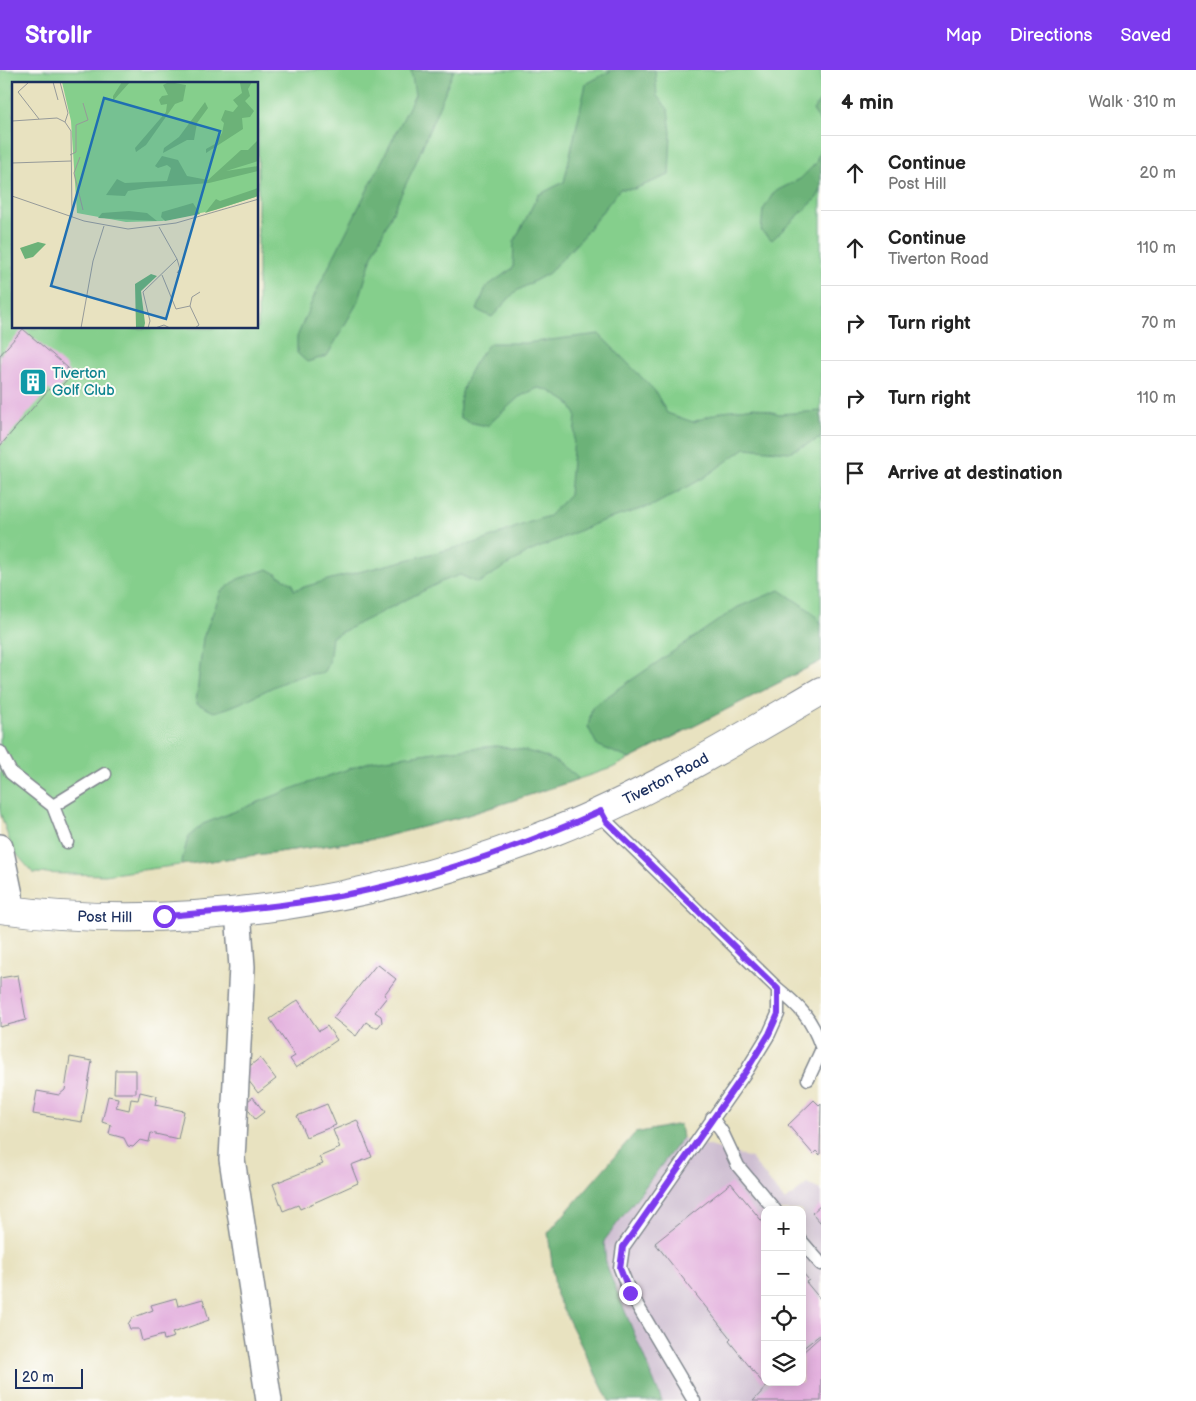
<!DOCTYPE html>
<html lang="en">
<head>
<meta charset="utf-8">
<style>
  body { margin:0; font-family:"Balsamiq Sans",sans-serif; background:#f2f2f2; color:#222 }
  .controls { position:absolute; right:15px; bottom:15px; display:grid; overflow:hidden; border-radius:10px; box-shadow:0 2px 12px #0003 }
  .controls button { width:45px; height:45px; display:grid; place-items:center; padding:0; border:0; border-bottom:1px solid #e0e0e0; background:#fff; color:#222; font:25px sans-serif }
  .scale { position:absolute; left:15px; bottom:12px; width:68px; box-sizing:border-box; padding-left:5px; border:2px solid #1b2f5e; border-top:0; font-size:14px; line-height:18px; white-space:nowrap; color:#1b2f5e; -webkit-text-stroke:4px #fdfcf7; paint-order:stroke }
  .stop { position:absolute; width:15px; height:15px; margin:-11px; border:4px solid #7c3aed; border-radius:50%; background:#fff }
  .stop.end { background:#7c3aed; border-color:#fff; box-shadow:0 1px 5px #0008 }
  .list { margin:0; padding:0; list-style:none }
  h2 { display:flex; justify-content:space-between; align-items:center; height:65px; margin:0; padding:0 20px; font-size:21px }
  h2 small { font-size:16px; font-weight:400; color:#767676 }
  .list li { display:grid; grid-template-columns:32px 1fr auto; gap:15px; align-items:center; box-sizing:border-box; height:75px; padding:0 20px; border-top:1px solid #e0e0e0 }
  .list b { display:block; font-size:19px; white-space:nowrap }
  .list p { margin:0; font-size:16px; white-space:nowrap; color:#767676 }
  .list em { font-size:16px; font-style:normal; color:#767676 }
  .icon { flex:none; width:28px; height:28px; fill:none; stroke:currentColor; stroke-width:2; stroke-linecap:round; stroke-linejoin:round }
  .map { position:relative; flex:none; width:821px; height:1331px; overflow:hidden }
  header { display:flex; align-items:center; gap:30px; box-sizing:border-box; height:70px; padding:0 25px; background:#7c3aed; color:#fff }
  header strong { font-size:24px }
  nav { display:flex; gap:28px; margin-inline-start:auto; font-size:18px }
  main { display:flex }
  aside { flex:1; background:#fff }
  .map>svg:first-child { display:block }
</style>
</head>
<body>
<header>
<strong>Strollr</strong>
<nav><a>Map</a><a>Directions</a><a>Saved</a></nav>
</header>
<main>
<div class="map">
<svg width="821" height="1331" viewBox="0 0 821 1331">
  <rect width="100%" height="100%" fill="#fdfcf7"/>
  <filter id="ink" filterUnits="userSpaceOnUse"><feTurbulence type="fractalNoise" baseFrequency=".02" numOctaves="2"/><feDisplacementMap in="SourceGraphic" scale="10" xChannelSelector="R" yChannelSelector="G"/><feConvolveMatrix kernelMatrix="1 2 1 2 8 2 1 2 1" color-interpolation-filters="sRGB"/></filter>
  <filter id="wash" filterUnits="userSpaceOnUse"><feTurbulence type="fractalNoise" baseFrequency=".0096" numOctaves="4" result="noise"/><feDisplacementMap in="SourceGraphic" scale="20" xChannelSelector="R" yChannelSelector="G"/><feGaussianBlur stdDeviation="1.12" result="paint"/><feColorMatrix in="noise" values="0 0 0 0 0 0 0 0 0 0 0 0 0 0 0 0 0 1.4 0 .05"/><feComposite in="paint" operator="in"/></filter>
  <g filter="url(#wash)">
    <rect width="100%" height="100%" fill="#e8e2c0"/>
    <!-- industrial -->
    <path fill="#cebed1" fill-rule="evenodd" d="M682,1068L751,1088L785,1131L807,1114L821,1120V1331H662L606,1195L604,1171ZM765,1140H802V1312H765Z"/>
    <!-- green -->
    <path fill="#85cf8c" stroke="#507f75" fill-rule="evenodd" d="M0,0H821V591L612,698L465,746L375,769L105,805L33,803L12,779L0,742ZM14,14H258V258H14Z"/>
    <!-- forest -->
    <path fill="#6cb278" stroke="#44706b" d="M411,0H454L414,97L372,186L359,230L327,286L307,292L297,283V267L315,224L415,25Z
      M612,0H655L657,26L668,39L671,63L669,105L634,119H620L580,170L549,203L515,222L492,247L477,240L486,217L513,198L514,172L538,125L564,112L586,14Z
      M821,29V54L813,40Z
      M821,75V120L816,129L772,170L761,161L763,140L774,122L800,109L816,93Z
      M599,264L655,321L667,343L693,352L723,341L755,337L779,344L821,341V368L789,382L745,378L702,409L654,435L602,451L529,482L478,513L460,505L443,511L332,567L329,592L323,603C282,604 253,633 214,642L196,633L203,568L221,522L238,509L268,499L293,514L294,520L331,509L482,471L524,454L549,446L569,425L576,345L569,333L548,320L538,318L519,327L487,356L468,352L460,347C457,320 473,292 490,273H526Z
      M780,520L812,542L821,553V591L630,689L597,675L588,657L592,637L738,537Z
      M496,676C531,681 552,684 579,709L465,746L375,769L181,795L188,767L203,754L299,716L372,691L442,681Z
      M680,1054L682,1068L604,1171L606,1195L662,1331H609L556,1225L548,1163L635,1063Z"/>
    <g id="blocks">
      <!-- building -->
      <path fill="#e2addd" d="M23,259L68,298L66,299L72,304L54,324L49,319L0,376V285Z
        M377,894L396,909L384,925L387,927L375,942L381,946L382,952L378,957H373L366,952L356,966L333,948Z
        M18,905L26,950L0,957V908Z
        M298,930L319,961L327,956L337,970L296,998L290,989L295,986L270,949Z
        M70,987L92,991L82,1052L33,1044L37,1021L59,1025L65,1020Z
        M260,988L276,1009L258,1023L242,1002Z
        M115,1000H136V1023H114Z
        M140,1022L157,1026L155,1035L184,1041L178,1069L151,1063L149,1072L140,1070L133,1077L128,1076L124,1068L109,1064L111,1055L102,1052L108,1026L118,1028L116,1037L129,1040L131,1029L138,1030Z
        M253,1027L264,1042L255,1049L244,1034Z
        M814,1030L819,1035L821,1033L820,1085L816,1081L813,1084L788,1055Z
        M327,1034L336,1055L306,1067L297,1046Z
        M357,1050L372,1087L351,1095L358,1113L300,1139L298,1135L283,1141L273,1114L323,1094L319,1087L340,1078L333,1060Z
        M731,1113L765,1155V1309L762,1312L729,1271L731,1269L655,1173Z
        M821,1135V1153L812,1143Z
        M802,1202L809,1210L806,1212L821,1230V1264L802,1279Z
        M176,1228L178,1236L203,1229L209,1250L172,1263L174,1267L164,1270L163,1265L142,1271L139,1259H130L128,1254L132,1248L153,1240L151,1235Z
        M821,1266V1331H753L771,1312H802V1283Z"/>
    </g>
  </g>
  <g filter="url(#ink)">
    <use href="#blocks" fill-opacity="0" stroke="#82888f" stroke-width="1"/>
    <g fill="none" stroke-linecap="round" stroke-linejoin="round">
      <!-- lane casing -->
      <g stroke="#82888f" stroke-width="15">
        <path id="lane" d="M0,682L11,703L53,736L67,772
          M53,736L105,704
          M601,741L607,752L778,919V944L769,964L747,1000L623,1177L620,1198L630,1223L694,1331
          M778,919C800,937 811,948 821,976
          M808,1009L821,981
          M712,1048L722,1062L738,1096L775,1140
          M802,1172L821,1194"/>
      </g>
      <!-- street casing -->
      <g stroke="#82888f" stroke-width="28">
        <path id="street" d="M0,777L10,825V840
          M238,841L242,897L232,1089L269,1331"/>
      </g>
      <!-- secondary casing -->
      <g stroke="#82888f" stroke-width="30">
        <g id="secondary">
          <path id="s1" d="M0,839C187,864 381,831 555,761C648,724 735,671 821,621"/>
        </g>
      </g>
      <!-- lane -->
      <use href="#lane" stroke="#fff" stroke-width="12"/>
      <!-- street -->
      <use href="#street" stroke="#fff" stroke-width="25"/>
      <!-- secondary -->
      <use href="#secondary" stroke="#fff" stroke-width="28"/>
    </g>
  </g>
  <g fill="none" stroke-linecap="round" stroke-linejoin="round" filter="url(#ink)">
    <!-- route -->
    <path stroke="#7c3aed" stroke-width="6" d="M164,846C244,840 324,833 401,812C469,794 536,770 601,741L607,752L778,919V944L769,964L747,1000L623,1177L620,1198L630,1223"/>
  </g>
  <!-- icons -->
  <defs>
    <g id="building-square" transform="scale(1.4375)"><rect x="-9" y="-9" width="18" height="18" rx="4" fill="#0f9aa8" stroke="#fdfcf7"/><path d="M-4-6H4V6H1V3H-1V6H-4ZM-2.5-4.3h1.7v1.8h-1.7ZM.8-4.3h1.7v1.8H.8ZM-2.5-1h1.7V.8h-1.7ZM.8-1h1.7V.8H.8Z" fill="#fff"/></g>
  </defs>
  <g fill-rule="evenodd">
    <use href="#building-square" x="33" y="312"/>
  </g>
  <g text-anchor="middle" dominant-baseline="central" stroke-width="4" stroke-linejoin="round" paint-order="stroke">
    <!-- culture labels -->
    <g font-size="15" fill="#0d838f" stroke="#fdfcf7" text-anchor="start">
      <text x="52" y="303">Tiverton<tspan x="52" dy="17">Golf Club</tspan></text>
    </g>
    <!-- street labels -->
    <g font-size="15" fill="#1b2f5e" stroke="#fdfcf7">
      <text stroke="none"><textPath href="#s1" startOffset="689">Tiverton Road</textPath></text>
      <text stroke="none"><textPath href="#s1" startOffset="105">Post Hill</textPath></text>
    </g>
  </g>
  <!-- overview -->
  <g transform="translate(12 12)">
    <rect width="246" height="246" fill="#e8e2c0"/>
    <path d="M50,0H246V114L203,128L150,139L114,140L65,131L59,39Z" fill="#85cf8c"/>
    <path d="M110,0H118L101,19V14ZM157,0L174,3L171,19L163,22L134,63L124,70L123,66L154,30L155,22L149,23L147,18L150,14L156,13L151,3ZM240,0L236,7L238,14L233,19L242,29L238,35L230,36L231,47L194,71V67L203,62L210,51L212,41L209,38L213,28L221,30L226,24L221,18L230,11L228,1ZM193,20L196,26L185,41L182,58H175L151,71L152,66L167,55ZM246,58V79L214,89L246,84V89L197,101L134,106L116,109L113,114L94,113L105,97L113,101L155,99L159,86L155,83L146,86L143,84L150,74L166,78L175,94L196,98L229,68H236ZM246,106V114L193,131L204,117L208,119ZM181,121L188,132L153,139L149,135L150,130ZM117,129L135,131L145,139L86,136L90,131ZM26,160L34,162L21,175L13,177L8,166ZM139,192L145,194L129,209L133,241L132,246H124L123,202Z" fill="#6cb278"/>
    <path fill="none" stroke="#969a99" stroke-width="1" d="M17,0L6,10L27,37M41,0L46,18M48,0L56,31L53,40L59,49L60,135M0,39L45,36L53,40M58,73L64,70V43L76,38L71,21M68,75L62,91L71,128M0,81L59,79M0,114L72,139L116,147L164,141L247,117M165,177L168,187L165,191M150,193L164,227L178,224L187,243L183,246M178,224L180,215L188,210M69,246L81,179L92,144M136,246L138,239L131,210L165,177L147,145M143,246L152,243L158,246"/>
    <path fill="#1f6fb2" fill-opacity="0.15" stroke="#1f6fb2" stroke-width="2.5" d="M92,16L208,49L154,237L39,204Z"/>
    <rect width="246" height="246" fill="none" stroke="#1b2f5e" stroke-width="2.5"/>
  </g>
</svg>
<div class="controls">
<button>+</button>
<button>−</button>
<button><svg class="icon" aria-label="locate" viewBox="0 0 24 24"><circle cx="12" cy="12" r="6"/><path d="M12 2v4M12 18v4M2 12h4M18 12h4"/></svg></button>
<button><svg class="icon" aria-label="layers" viewBox="0 0 24 24"><path d="M12 4l9 5-9 5-9-5zM3 14l9 5 9-5"/></svg></button>
</div>
<div class="scale">20 m</div>
<div class="stop" style="left:164px;top:846px"></div>
<div class="stop end" style="left:630px;top:1223px"></div>
</div>
<aside>
<h2>4 min<small>Walk · 310 m</small></h2>
<ul class="list">
<li><svg class="icon" aria-label="ahead" viewBox="0 0 24 24"><path d="M12 20V5M6 11l6-6 6 6"/></svg><div><b>Continue</b><p>Post Hill</p></div><em>20 m</em></li>
<li><svg class="icon" aria-label="ahead" viewBox="0 0 24 24"><path d="M12 20V5M6 11l6-6 6 6"/></svg><div><b>Continue</b><p>Tiverton Road</p></div><em>110 m</em></li>
<li><svg class="icon" aria-label="right" viewBox="0 0 24 24"><path d="M7 20v-9h11M14 6l5 5-5 5"/></svg><div><b>Turn right</b></div><em>70 m</em></li>
<li><svg class="icon" aria-label="right" viewBox="0 0 24 24"><path d="M7 20v-9h11M14 6l5 5-5 5"/></svg><div><b>Turn right</b></div><em>110 m</em></li>
<li><svg class="icon" aria-label="arrive" viewBox="0 0 24 24"><path d="M6 21V4h12l-3 4 3 4H6"/></svg><div><b>Arrive at destination</b></div></li>
</ul>
</aside>
</main>
</body>
</html>
